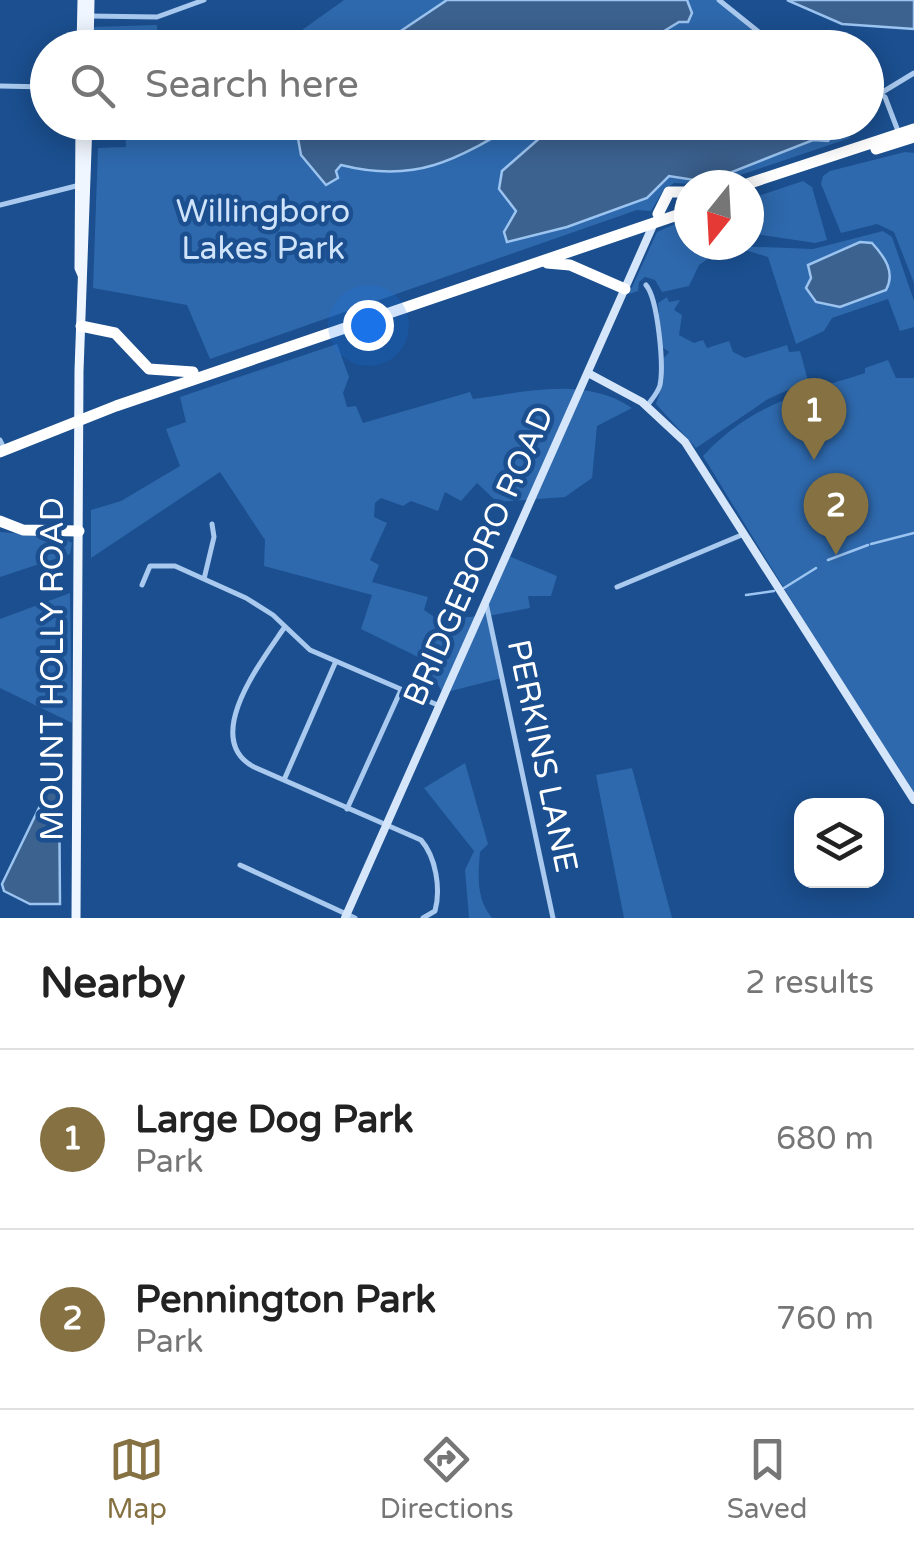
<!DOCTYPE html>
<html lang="en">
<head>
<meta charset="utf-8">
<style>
  body { margin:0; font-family:"Varela Round",sans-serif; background:#f2f2f2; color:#222 }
  .controls { position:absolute; right:30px; bottom:30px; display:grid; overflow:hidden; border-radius:20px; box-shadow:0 5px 25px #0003 }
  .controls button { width:90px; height:90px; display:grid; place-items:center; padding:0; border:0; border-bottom:2px solid #e0e0e0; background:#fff; color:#222; font:50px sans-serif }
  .compass { position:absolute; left:674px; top:170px; width:90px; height:90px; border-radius:50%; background:#fff; box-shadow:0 5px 25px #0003; rotate:198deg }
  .you { position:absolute; left:368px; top:325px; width:35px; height:35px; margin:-25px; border:8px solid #fff; border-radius:50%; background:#1a73e8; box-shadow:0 0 0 15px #1a73e833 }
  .badge { display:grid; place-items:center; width:65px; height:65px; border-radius:50%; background:#857141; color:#fff; font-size:32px; font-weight:700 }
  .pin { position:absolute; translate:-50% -82px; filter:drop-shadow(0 2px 5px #0008) }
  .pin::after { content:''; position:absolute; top:52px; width:35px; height:30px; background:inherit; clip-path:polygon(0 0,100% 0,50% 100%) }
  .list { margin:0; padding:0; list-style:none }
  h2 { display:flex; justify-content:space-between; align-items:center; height:130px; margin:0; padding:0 40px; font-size:42px }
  h2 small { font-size:32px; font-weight:400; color:#767676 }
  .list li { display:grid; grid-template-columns:65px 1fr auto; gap:30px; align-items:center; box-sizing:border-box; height:180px; padding:0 40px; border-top:2px solid #e0e0e0 }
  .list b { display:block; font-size:38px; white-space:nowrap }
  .list p { margin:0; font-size:32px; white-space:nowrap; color:#767676 }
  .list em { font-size:32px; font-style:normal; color:#767676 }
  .icon { flex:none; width:55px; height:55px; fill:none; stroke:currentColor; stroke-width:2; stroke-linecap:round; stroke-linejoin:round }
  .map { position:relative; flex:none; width:914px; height:918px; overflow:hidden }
  .search { position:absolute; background:#fff; box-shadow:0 5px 25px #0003; left:30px; right:30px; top:30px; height:110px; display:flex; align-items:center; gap:25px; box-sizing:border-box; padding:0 35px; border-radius:55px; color:#767676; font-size:38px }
  .sheet { height:490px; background:#fff }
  nav { display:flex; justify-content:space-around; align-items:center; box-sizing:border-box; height:140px; border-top:2px solid #e0e0e0; background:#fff; font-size:28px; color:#767676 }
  nav a { display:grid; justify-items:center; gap:5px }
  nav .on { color:#857141 }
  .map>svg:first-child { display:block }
</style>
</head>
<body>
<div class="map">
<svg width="914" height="918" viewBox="0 0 914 918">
  <rect width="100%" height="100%" fill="#1b4f8f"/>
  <!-- green -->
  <path fill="#2e69ad" d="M344,0H717L769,45L780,47L277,48Z
    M157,25L158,47L92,48V27Z
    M125,123H847L850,138L711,185L674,183L663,191L651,211L637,210L210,359L187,305L93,288L98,148L126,147Z
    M905,152L914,153V283L894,232L877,224L841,233L821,184L823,176L830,171Z
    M803,181L812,187L827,240L815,243L749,233V199Z
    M677,223L689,230V245L725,247L699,265L689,286L662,292L655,280L645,277L639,282L638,291L629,294L657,232Z
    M883,231L892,237L914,301V327L900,331L888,299L832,318L824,331L796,344L768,257L732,246L813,249Z
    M667,297L669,302L680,300L674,310L682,315L679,335L694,343L703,340L707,348L729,341L733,352L745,358L787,345L789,352L800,351L808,381L768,399L696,448L656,404L664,380L663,359L669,352L662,347L658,303Z
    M337,344L349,377L343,393L347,407L356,406L363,423L470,392L473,399C525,392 585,376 632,408L597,426L592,478L565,497L497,502L477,483L461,501L445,492L438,511L411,501L403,506L381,498L375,503L374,517L387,523L370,560L379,565L372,582L428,597L424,610L439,620L479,616L506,555L557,576L551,596H528L530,608L488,616L502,678L443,693L422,659L361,629L372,595L264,566L265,540L220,472L91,558V510L121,501L180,466L166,429L186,422L180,397Z
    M888,360L896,378H914V800L703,456C751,403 804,393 865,373V368Z
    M0,532L62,537L72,543L70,554L0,577Z
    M70,593L72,723L0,688V619Z
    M465,763L488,844L480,852C478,877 476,898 492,918H469L465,870L474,851L424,788Z
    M632,768L672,918H624L596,775Z"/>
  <!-- water -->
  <path fill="#3c6290" stroke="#9cc4f0" stroke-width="2.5" d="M447,0H687L692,13L688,22H679L638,47H377Z
    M787,0H914V29L842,24Z
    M295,122H518V123C456,160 416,184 341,165L336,171L338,178L326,185L301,155Z
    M566,122L771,123L782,134L803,125L843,123L828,141L813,140L707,182L669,176L647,198L567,227L507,242L504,232L516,211L499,189L502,171L542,136Z
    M860,242L872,243C884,256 896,272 886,290L840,307L816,302L806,288L811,278L808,265Z
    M59,777L60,904H30L4,891L2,884L53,779Z"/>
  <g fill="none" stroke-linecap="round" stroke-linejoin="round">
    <!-- stream -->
    <path stroke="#9cc4f0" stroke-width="2.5" d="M871,544L914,533
      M828,560L868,545
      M784,588L816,568
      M746,595L774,591"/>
    <!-- street -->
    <path stroke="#a9c9ee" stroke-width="5" d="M719,0L765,37L786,48
      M89,16L157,17L204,0
      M866,85L885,97L898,131
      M0,86L48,87
      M881,93L914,73
      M0,205L80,185
      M646,285C658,299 664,366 660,385C658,393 651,400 647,406
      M0,440L2,444
      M204,579L214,537L212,524
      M142,585L150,566H175L246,598L273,615L310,650L440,706
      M617,587L744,534
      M486,603L553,918
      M284,628C261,662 201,739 254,767L421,840C436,857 441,889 435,911L423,918
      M284,780L336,661
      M347,809L401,690
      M240,865L355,918"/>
    <!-- secondary -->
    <path stroke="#d6e6fa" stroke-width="8" d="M588,373L642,402L685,442L914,800
      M345,918L654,223"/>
    <!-- primary -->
    <path stroke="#f0f6ff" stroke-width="9" d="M81,48L82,0
      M89,48L90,0
      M80,122L79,268L82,275
      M76,918L79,371L88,122"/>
    <!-- highway -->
    <path stroke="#fff" stroke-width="11" d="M876,149L914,137
      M744,185L914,129
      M658,214L669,192H689
      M547,263L570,265L625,289
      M81,326L115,333L149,369L193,372
      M0,452L116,406L689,211
      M0,521L23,530L79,531"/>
  </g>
  <g text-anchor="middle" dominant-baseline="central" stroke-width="9" stroke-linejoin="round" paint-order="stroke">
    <!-- park labels -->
    <g font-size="32" fill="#cfe3fa" stroke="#1b4f8f">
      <text x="263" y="212">Willingboro<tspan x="263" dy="37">Lakes Park</tspan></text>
    </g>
    <!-- street labels -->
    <g font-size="32" fill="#fff" stroke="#1b4f8f">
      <text transform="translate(479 556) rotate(-66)">BRIDGEBORO ROAD</text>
      <text transform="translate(53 669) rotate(-90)">MOUNT HOLLY ROAD</text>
      <text transform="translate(542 756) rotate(78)">PERKINS LANE</text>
    </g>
  </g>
</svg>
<div class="controls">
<button><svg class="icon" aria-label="layers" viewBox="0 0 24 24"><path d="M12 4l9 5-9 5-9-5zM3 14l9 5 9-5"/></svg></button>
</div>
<svg class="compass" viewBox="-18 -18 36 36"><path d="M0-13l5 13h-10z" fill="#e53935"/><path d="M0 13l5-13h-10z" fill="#767676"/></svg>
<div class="you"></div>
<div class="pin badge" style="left:814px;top:460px">1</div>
<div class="pin badge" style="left:836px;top:555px">2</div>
<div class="search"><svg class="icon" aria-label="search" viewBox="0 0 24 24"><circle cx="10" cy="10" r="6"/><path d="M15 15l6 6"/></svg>Search here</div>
</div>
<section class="sheet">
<h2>Nearby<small>2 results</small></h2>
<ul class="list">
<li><span class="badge">1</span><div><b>Large Dog Park</b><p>Park</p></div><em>680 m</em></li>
<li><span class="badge">2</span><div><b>Pennington Park</b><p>Park</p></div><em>760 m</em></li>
</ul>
</section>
<nav>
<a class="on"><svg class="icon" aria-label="map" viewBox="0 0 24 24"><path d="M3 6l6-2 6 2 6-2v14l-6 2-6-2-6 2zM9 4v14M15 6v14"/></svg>Map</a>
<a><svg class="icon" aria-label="directions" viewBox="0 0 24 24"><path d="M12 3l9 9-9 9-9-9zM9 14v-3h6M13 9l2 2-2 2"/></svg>Directions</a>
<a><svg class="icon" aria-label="saved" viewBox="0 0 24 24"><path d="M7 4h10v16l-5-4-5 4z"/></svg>Saved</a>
</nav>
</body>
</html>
